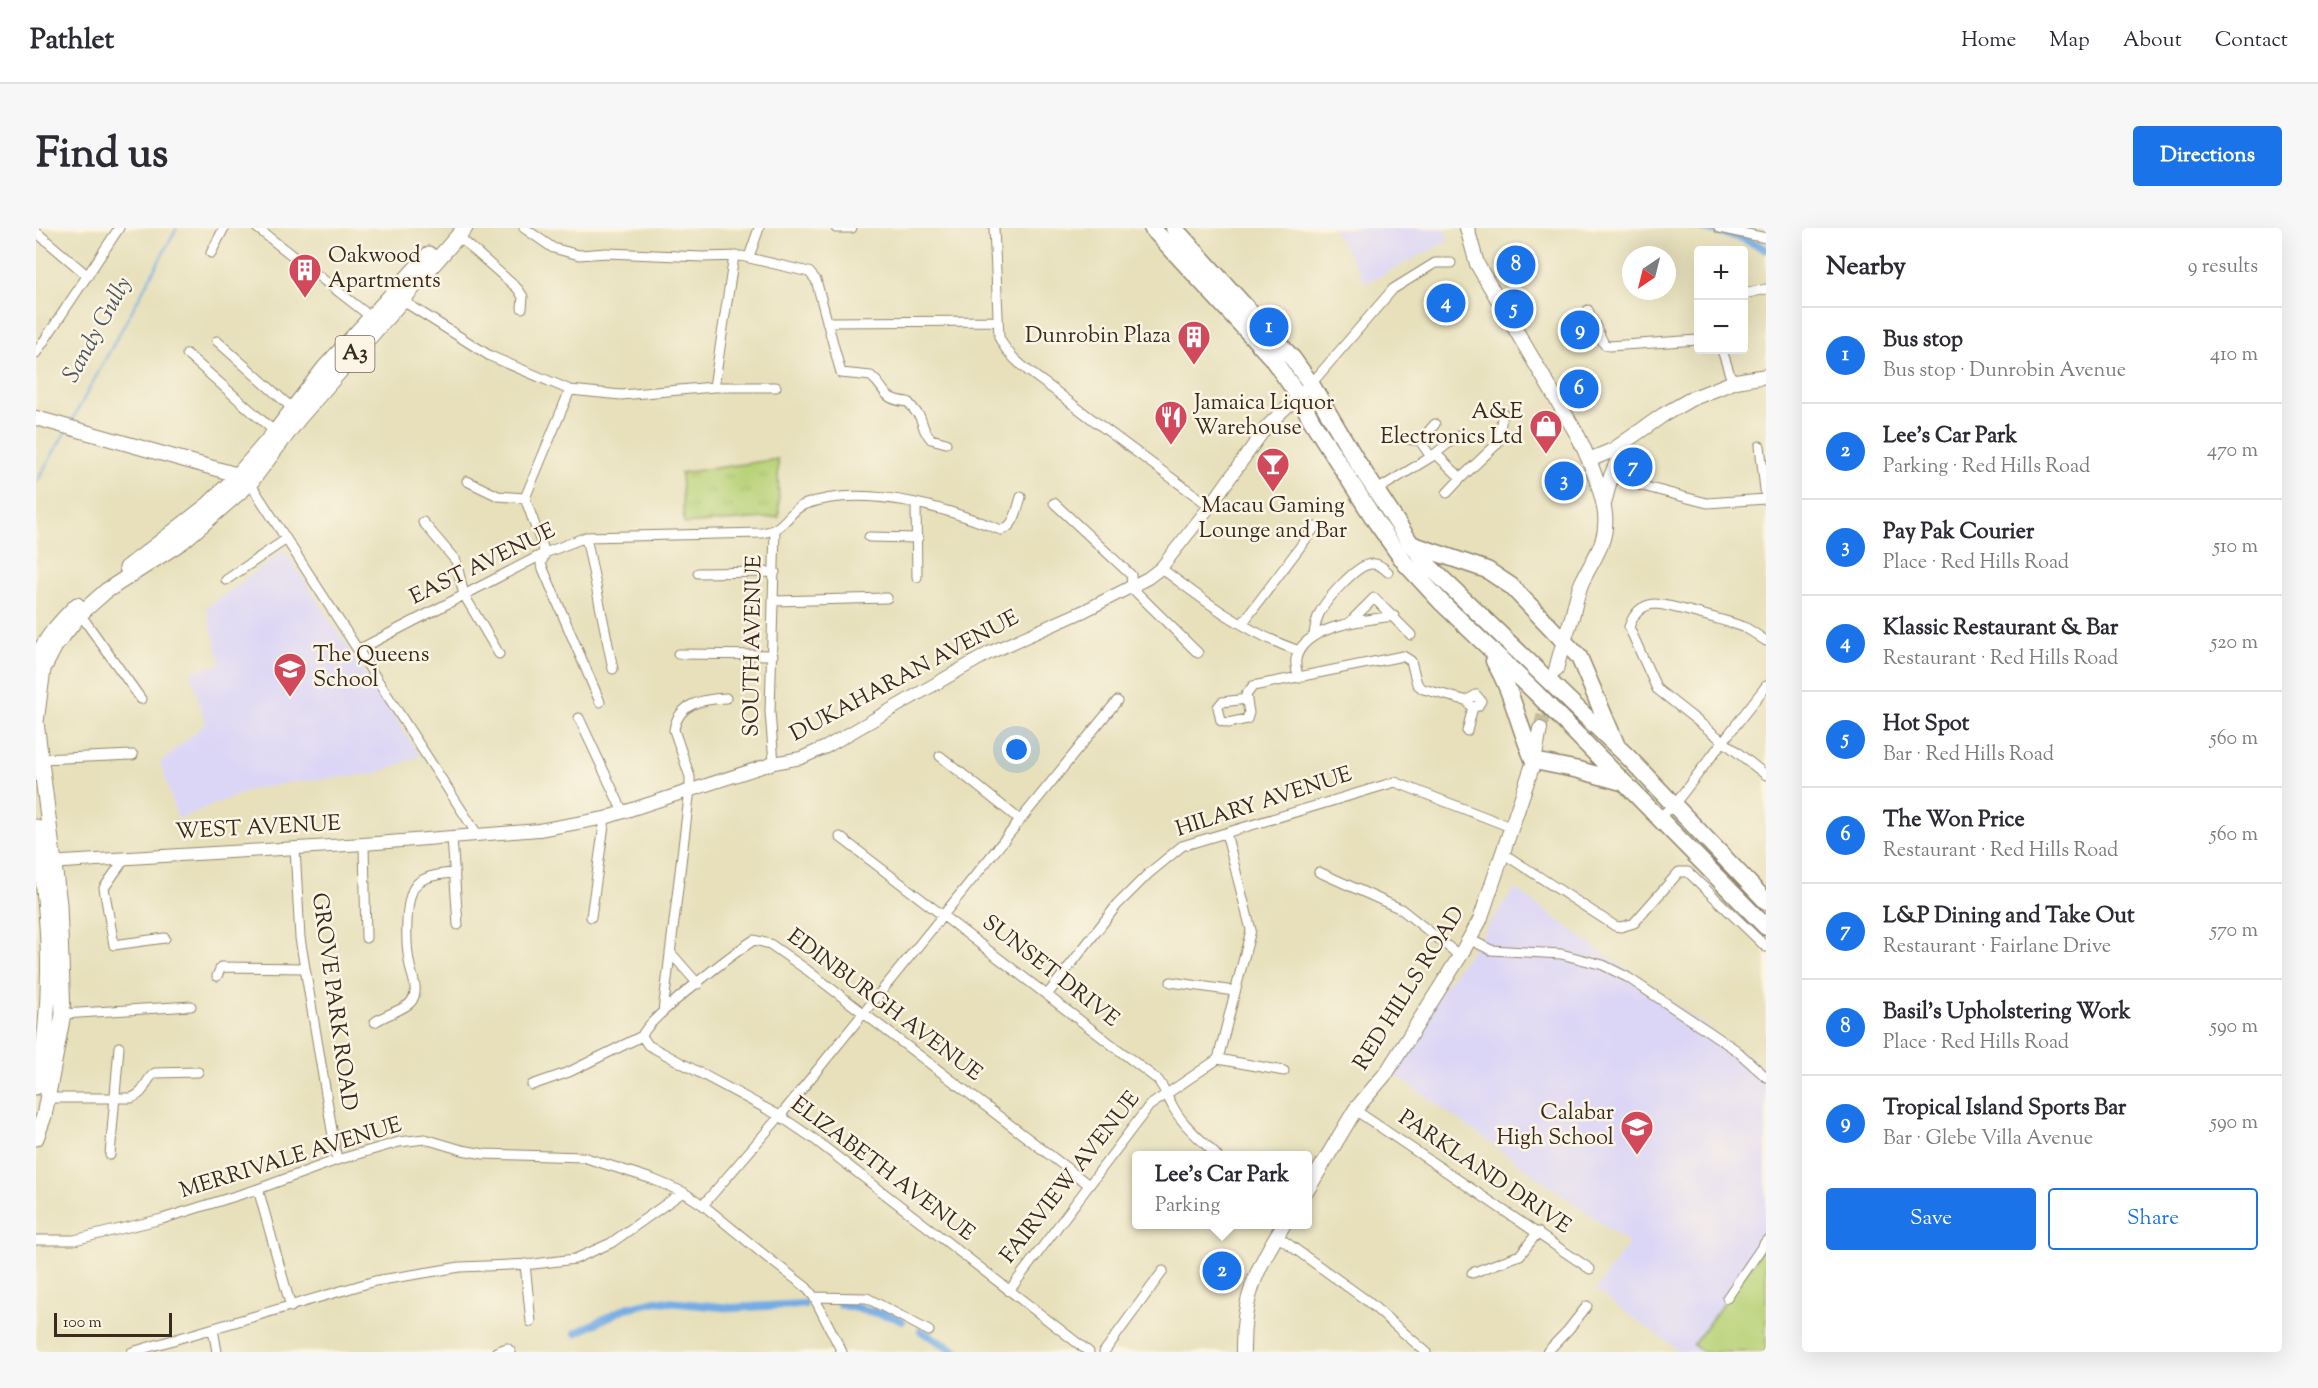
<!DOCTYPE html>
<html lang="en">
<head>
<meta charset="utf-8">
<style>
  body { margin:0; font-family:"Sorts Mill Goudy",serif; background:#f7f7f7; color:#2b2b33 }
  .controls { position:absolute; right:18px; top:18px; display:grid; overflow:hidden; border-radius:6px; box-shadow:0 6px 24px #0002 }
  .controls button { width:54px; height:54px; display:grid; place-items:center; padding:0; border:0; border-bottom:2px solid #e1e1e2; background:#fff; color:#2b2b33; font:30px sans-serif }
  .compass { position:absolute; left:1586px; top:18px; width:54px; height:54px; border-radius:50%; background:#fff; box-shadow:0 6px 24px #0002; rotate:215deg }
  .scale { position:absolute; left:18px; bottom:15px; width:118px; box-sizing:border-box; padding-left:6px; border:3px solid #3b2a1e; border-top:0; font-size:16px; line-height:21px; white-space:nowrap; color:#3b2a1e; -webkit-text-stroke:4px #fcf5e5; paint-order:stroke }
  .you { position:absolute; left:981px; top:522px; width:21px; height:21px; margin:-15px; border:4px solid #fff; border-radius:50%; background:#1a73e8; box-shadow:0 0 0 9px #1a73e833 }
  .badge { display:grid; place-items:center; width:39px; height:39px; border-radius:50%; background:#1a73e8; color:#fff; font-size:20px; font-weight:700 }
  .pin { position:absolute; translate:-50% -50%; border:3px solid #fff; box-shadow:0 2px 6px #0006 }
  .popup { position:absolute; left:1096px; top:923px; width:180px; height:78px; box-sizing:border-box; display:grid; place-content:center; border-radius:6px; background:#fff; filter:drop-shadow(0 2px 4px #0005); font-size:20px; white-space:nowrap; color:#7c7c81 }
  .popup b { font-size:22px; color:#2b2b33 }
  .popup::after { content:''; position:absolute; left:50%; top:100%; margin-left:-12px; border:12px solid transparent; border-top-color:#fff }
  .list { margin:0; padding:0; list-style:none }
  h2 { display:flex; justify-content:space-between; align-items:center; height:78px; margin:0; padding:0 24px; font-size:26px }
  h2 small { font-size:20px; font-weight:400; color:#7c7c81 }
  .list li { display:grid; grid-template-columns:39px 1fr auto; gap:18px; align-items:center; box-sizing:border-box; height:96px; padding:0 24px; border-top:2px solid #e1e1e2 }
  .list b { display:block; font-size:22px; white-space:nowrap }
  .list p { margin:0; font-size:20px; white-space:nowrap; color:#7c7c81 }
  .list em { font-size:20px; font-style:normal; color:#7c7c81 }
  .actions { display:flex; gap:12px; padding:18px 24px }
  .actions a { flex:1; padding:14px 0; border:2px solid #1a73e8; border-radius:6px; text-align:center; font-size:21px; color:#1a73e8 }
  .actions .main { background:#1a73e8; color:#fff }
  .map { position:relative; flex:none; width:1730px; height:1124px; overflow:hidden; border-radius:6px }
  header { display:flex; align-items:center; gap:36px; box-sizing:border-box; height:84px; padding:0 30px; background:#fff; border-bottom:2px solid #e1e1e2 }
  header strong { font-size:28px }
  nav { display:flex; gap:33px; margin-inline-start:auto; font-size:21px }
  .intro { display:flex; align-items:center; justify-content:space-between; box-sizing:border-box; height:144px; padding:0 36px }
  h1 { margin:0; font-size:42px }
  .button { padding:15px 27px; border-radius:6px; background:#1a73e8; color:#fff; font-size:21px; font-weight:700 }
  main { display:flex; gap:36px; padding:0 36px }
  aside { flex:1; background:#fff; border-radius:6px; box-shadow:0 6px 24px #0002 }
  .map>svg:first-child { display:block }
</style>
</head>
<body>
<header>
<strong>Pathlet</strong>
<nav><a>Home</a><a>Map</a><a>About</a><a>Contact</a></nav>
</header>
<div class="intro"><h1>Find us</h1><a class="button">Directions</a></div>
<main>
<div class="map">
<svg width="1730" height="1124" viewBox="0 0 1730 1124">
  <defs>
    <pattern id="grass-tufts" width="24" height="20" patternUnits="userSpaceOnUse" patternTransform="scale(1.5)"><rect width="24" height="20" fill="#b7d277"/><path d="M3 7l-1-3M5 7V3M7 7l1-3M15 17l-1-3M17 17v-4M19 17l1-3" fill="none" stroke="#9eb466"/></pattern>
  </defs>
  <rect width="100%" height="100%" fill="#fcf5e5"/>
  <filter id="ink" filterUnits="userSpaceOnUse"><feTurbulence type="fractalNoise" baseFrequency=".0167" numOctaves="2"/><feDisplacementMap in="SourceGraphic" scale="12" xChannelSelector="R" yChannelSelector="G"/><feConvolveMatrix kernelMatrix="1 2 1 2 8 2 1 2 1" color-interpolation-filters="sRGB"/></filter>
  <filter id="wash" filterUnits="userSpaceOnUse"><feTurbulence type="fractalNoise" baseFrequency=".008" numOctaves="4" result="noise"/><feDisplacementMap in="SourceGraphic" scale="24" xChannelSelector="R" yChannelSelector="G"/><feGaussianBlur stdDeviation="1.35" result="paint"/><feColorMatrix in="noise" values="0 0 0 0 0 0 0 0 0 0 0 0 0 0 0 0 0 1.4 0 .05"/><feComposite in="paint" operator="in"/></filter>
  <g filter="url(#wash)">
    <rect width="100%" height="100%" fill="#e7e0bb"/>
    <!-- built -->
    <path fill="#dcd6f6" d="M1296,0H1409L1412,13L1330,55Z
      M248,322L384,528L339,546L258,554L217,561L142,591L124,535L170,495L154,444L185,436L170,381Z
      M1479,661L1730,842V1124H1645L1559,1062L1593,1015L1350,840Z"/>
    <!-- grass -->
    <path fill="url(#grass-tufts)" stroke="#797e4a" stroke-width="1.5" d="M742,231L743,289L648,296L645,245Z"/>
    <!-- pitch -->
    <path fill="#b7d277" stroke="#797e4a" stroke-width="1.5" d="M1730,1016V1124H1667L1657,1117Z"/>
    <g fill="none" stroke-linecap="round" stroke-linejoin="round">
      <!-- stream -->
      <path stroke="#75ace4" stroke-width="2" d="M34,196L141,0
        M0,255L30,203"/>
      <!-- canal -->
      <path stroke="#75ace4" stroke-width="8" d="M1666,0L1706,10L1730,21
        M804,1076L858,1089L866,1093
        M885,1103L921,1124
        M540,1105L590,1080L621,1073L696,1080L768,1076"/>
    </g>
  </g>
  <g filter="url(#ink)">
    <g fill="none" stroke-linecap="round" stroke-linejoin="round">
      <!-- secondary-tunnel -->
      <path stroke="#c5bc9c" stroke-width="14" stroke-dasharray="14 7" stroke-linecap="butt" d="M1504,501L1518,448"/>
      <!-- minor casing -->
      <g stroke="#91856c" stroke-width="11">
        <path id="minor" d="M221,0L335,89
          M488,0L517,20L543,27L571,25L666,29L705,28L773,44L780,52L805,145L835,148C852,162 844,171 872,174L884,189L889,203L895,211L910,215
          M800,0H816
          M958,0L963,109C973,133 1003,150 1022,165C1072,204 1123,241 1174,278
          M1683,0L1730,10
          M0,4L52,48
          M422,8L482,61L487,69L486,80
          M175,25L188,0
          M713,29L723,0
          M1708,66L1730,61
          M367,73L454,128L534,162L585,167L678,159H740
          M1552,82L1568,116L1573,118L1662,112
          M791,94L962,93
          M181,113L257,181
          M1686,122L1694,147L1700,153
          M0,125L83,0
          M151,126L239,204
          M1275,156L1357,61L1399,35H1415
          M678,159L698,28
          M534,162L489,270L509,325L505,336L564,474
          M1366,210L1384,213L1395,229
          M1384,213L1399,196
          M1724,218L1730,270
          M1400,226L1425,250L1411,265
          M1575,248L1595,255L1671,275L1730,271
          M1425,250L1461,216L1467,185
          M431,253L462,268L489,270
          M214,255L441,606
          M1341,262L1395,229L1423,207
          M1018,275L1095,347L1096,360L1162,425
          M880,277L881,349
          M387,294L420,333L428,367L463,426
          M550,309L577,441
          M833,309L882,310
          M1125,340C1168,373 1211,405 1263,423
          M662,345L739,344
          M190,352L249,312
          M738,373L851,370
          M44,386L105,471
          M1314,394L1338,370L1375,407
          M1206,396L1279,299
          M1278,407C1279,399 1280,391 1284,384C1291,371 1320,337 1335,336C1342,335 1347,339 1352,344
          M1730,413C1724,409 1717,404 1710,400C1698,395 1631,376 1619,376C1604,377 1597,387 1593,399L1621,461L1730,547
          M322,422L509,325L550,309L726,305C730,304 736,303 739,301C750,295 756,282 767,277C828,255 908,279 965,302C979,299 981,281 985,269
          M642,426L737,427
          M1262,450C1261,443 1259,437 1260,431C1267,397 1330,392 1358,388
          M1211,471L1186,474L1182,479L1185,493L1192,495L1211,491L1213,485L1210,467L1217,458L1367,428L1375,433L1381,456L1387,461L1432,473
          M543,490L587,584
          M1431,503L1437,479L1433,476V471L1440,467L1445,473L1442,478L1437,479
          M904,528L984,592
          M5,531L97,527
          M738,535L734,484L739,301
          M1622,590L1637,578L1730,458
          M416,609L422,697
          M804,609L1122,852C1130,863 1130,866 1136,877C1145,896 1166,912 1181,928
          M328,616L330,710
          M259,620L264,710L301,932
          M1468,626L1579,698L1585,699L1598,695L1643,644H1652L1730,719
          M89,630L68,660L78,717L129,710
          M1283,644L1365,681L1424,728
          M555,689L569,590
          M1433,711L1455,722L1525,726L1567,737L1591,749L1675,805L1700,822L1730,849
          M634,724L662,756
          M181,748L185,739L269,740
          M1135,754L1198,763
          M1011,767L1081,677L1112,646L1146,618L1359,554L1477,600
          M627,784L654,561V549L638,502C642,475 667,471 690,470
          M27,786L155,778
          M339,794C348,787 370,781 375,774C384,762 376,750 374,738C370,720 367,665 383,654C393,647 407,646 419,645
          M606,808L612,817L744,888L778,911L1053,1124
          M1182,831L1248,843
          M496,857L533,844L606,808C611,791 699,724 718,712L734,716L771,742L1053,957
          M11,870H95C112,864 107,853 119,845L162,844
          M1319,882L1554,1041
          M74,927L83,819
          M222,961L255,1079
          M667,977L744,888L1081,473
          M1241,1008L1330,1072L1390,1124
          M0,1012H38L126,991L222,961L301,932L363,914L389,911L426,922L448,926L547,929L616,951L647,964L667,977L732,1030L770,1059L778,1069L806,1124
          M489,1036L495,1094
          M1436,1045L1484,1027L1502,1004
          M973,1063L1113,878L1182,831L1215,702L1190,605
          M778,1069L831,1070L893,1103
          M1691,1070L1730,1013
          M177,1101L181,1124
          M96,1124L339,1053L424,1039L498,1036L539,1031L575,1015L647,964
          M460,1124L471,1120L475,1124
          M1068,1124L1127,1043
          M1511,1124L1532,1102L1551,1078"/>
      </g>
      <!-- tertiary casing -->
      <g stroke="#91856c" stroke-width="14">
        <path id="tertiary" d="M11,635L328,616L503,602L569,590L738,535L765,530L790,519L953,425L1048,383L1112,350L1125,340L1174,278L1231,198L1275,156"/>
      </g>
      <!-- secondary casing -->
      <g stroke="#91856c" stroke-width="16">
        <path id="secondary" d="M1431,0L1441,36L1542,208C1553,231 1566,260 1569,286C1572,315 1557,330 1546,354C1541,365 1539,378 1536,389C1530,407 1524,424 1520,442
          M0,190L202,247L210,252
          M1553,232L1577,222L1627,187L1655,171L1700,153L1730,148
          M1568,276L1575,248L1589,215
          M1272,961L1319,882L1351,844L1424,728L1444,692L1498,533L1504,501
          M1207,1124C1206,1072 1220,1040 1248,996"/>
      </g>
      <!-- primary casing -->
      <g stroke="#91856c" stroke-width="17">
        <path id="primary" d="M91,340L172,277L202,247L239,204L289,139L393,26
          M0,433C8,411 25,393 41,377
          M0,599C13,684 20,773 0,859
          M0,910L8,888L27,786L23,676L0,494L7,441L19,418L44,386L70,363L147,313L214,255L263,190L429,0"/>
      </g>
      <!-- trunk casing -->
      <g stroke="#91856c" stroke-width="19">
        <path id="trunk" d="M1116,0L1235,129L1262,167L1276,193L1340,294L1369,335L1406,375L1499,464L1730,699
          M1138,0L1257,131L1275,156L1322,235L1375,316L1391,336L1592,529L1730,673
          M1375,316L1451,342L1475,358L1543,429L1580,516
          M1458,433C1477,464 1483,500 1498,533L1543,542L1586,554"/>
      </g>
      <!-- minor -->
      <use href="#minor" stroke="#fff" stroke-width="9"/>
      <!-- tertiary -->
      <use href="#tertiary" stroke="#fff" stroke-width="12"/>
      <!-- secondary -->
      <use href="#secondary" stroke="#fff" stroke-width="14"/>
      <!-- primary -->
      <use href="#primary" stroke="#fff" stroke-width="15"/>
      <!-- trunk -->
      <use href="#trunk" stroke="#fff" stroke-width="16"/>
    </g>
  </g>
  <!-- icons -->
  <defs>
    <g id="building-pin" transform="scale(1.725)"><path d="M0 17L-7.5 6A9.5 9.5 0 1 1 7.5 6Z" fill="#d1495b" stroke="#fcf5e5"/><path d="M-4-6H4V6H1V3H-1V6H-4ZM-2.5-4.3h1.7v1.8h-1.7ZM.8-4.3h1.7v1.8H.8ZM-2.5-1h1.7V.8h-1.7ZM.8-1h1.7V.8H.8Z" fill="#fff"/></g>
    <g id="restaurant-pin" transform="scale(1.725)"><path d="M0 17L-7.5 6A9.5 9.5 0 1 1 7.5 6Z" fill="#d1495b" stroke="#fcf5e5"/><path d="M-5-6h1v4h1v-4h1v4h1v-4h1v5L-1.5 .5V6h-2V.5L-5-1ZM5-6V6H3V1.5H1.5Q1.5-4 5-6Z" fill="#fff"/></g>
    <g id="shop-pin" transform="scale(1.725)"><path d="M0 17L-7.5 6A9.5 9.5 0 1 1 7.5 6Z" fill="#d1495b" stroke="#fcf5e5"/><path d="M-5-2.5h2.3a2.7 3.5 0 0 1 5.4 0H5L5.5 6h-11ZM-1.5-2.5h3a1.5 2.3 0 0 0-3 0Z" fill="#fff"/></g>
    <g id="bar-pin" transform="scale(1.725)"><path d="M0 17L-7.5 6A9.5 9.5 0 1 1 7.5 6Z" fill="#d1495b" stroke="#fcf5e5"/><path d="M-6-5H6L.8 .8V4.5H3.5V6h-7V4.5H-.8V.8Z" fill="#fff"/></g>
    <g id="school-pin" transform="scale(1.725)"><path d="M0 17L-7.5 6A9.5 9.5 0 1 1 7.5 6Z" fill="#d1495b" stroke="#fcf5e5"/><path d="M0-5L7-2L0 1L-7-2ZM-4 1L0 2.5L4 1V4Q0 6-4 4Z" fill="#fff"/></g>
  </defs>
  <g fill-rule="evenodd">
    <use href="#building-pin" x="269" y="42"/>
    <use href="#building-pin" x="1158" y="109"/>
    <use href="#restaurant-pin" x="1135" y="189"/>
    <use href="#shop-pin" x="1510" y="198"/>
    <use href="#bar-pin" x="1237" y="236"/>
    <use href="#school-pin" x="254" y="441"/>
    <use href="#school-pin" x="1601" y="899"/>
  </g>
  <g text-anchor="middle" dominant-baseline="central" stroke-width="5" stroke-linejoin="round" paint-order="stroke">
    <!-- shield labels -->
    <rect fill="#fcf5e5" stroke="#75675a" stroke-width="1.5" x="299.5" y="108" width="39" height="36" rx="4.5"/>
    <g font-size="21" font-weight="bold" fill="#3b2a1e">
      <text x="319" y="126">A3</text>
    </g>
    <!-- poi labels -->
    <g font-size="22" fill="#3b2a1e" stroke="#fcf5e5" text-anchor="start">
      <text x="292" y="29">Oakwood<tspan x="292" dy="25">Apartments</tspan></text>
      <text x="1135" y="109" text-anchor="end">Dunrobin Plaza</text>
      <text x="1158" y="176">Jamaica Liquor<tspan x="1158" dy="25">Warehouse</tspan></text>
      <text x="1487" y="185" text-anchor="end">A&amp;E<tspan x="1487" dy="25">Electronics Ltd</tspan></text>
      <text x="1237" y="279" text-anchor="middle">Macau Gaming<tspan x="1237" dy="25">Lounge and Bar</tspan></text>
      <text x="277" y="428">The Queens<tspan x="277" dy="25">School</tspan></text>
      <text x="1578" y="886" text-anchor="end">Calabar<tspan x="1578" dy="25">High School</tspan></text>
    </g>
    <!-- street labels -->
    <g font-size="22" fill="#3b2a1e" stroke="#fcf5e5">
      <text transform="translate(447 337) rotate(-26)">EAST AVENUE</text>
      <text transform="translate(718 418) rotate(-89)">SOUTH AVENUE</text>
      <text transform="translate(869 449) rotate(-28)">DUKAHARAN AVENUE</text>
      <text transform="translate(1228 575) rotate(-18)">HILARY AVENUE</text>
      <text transform="translate(222 601) rotate(-3)">WEST AVENUE</text>
      <text transform="translate(1014 744) rotate(38)">SUNSET DRIVE</text>
      <text transform="translate(1374 761) rotate(-58)">RED HILLS ROAD</text>
      <text transform="translate(297 774) rotate(82)">GROVE PARK ROAD</text>
      <text transform="translate(848 778) rotate(37)">EDINBURGH AVENUE</text>
      <text transform="translate(255 931) rotate(-17)">MERRIVALE AVENUE</text>
      <text transform="translate(846 942) rotate(37)">ELIZABETH AVENUE</text>
      <text transform="translate(1448 945) rotate(34)">PARKLAND DRIVE</text>
      <text transform="translate(1035 950) rotate(-52)">FAIRVIEW AVENUE</text>
    </g>
    <!-- water labels -->
    <g font-size="24" font-style="italic" fill="#4f5863" stroke="#fcf5e5">
      <text transform="translate(62 102) rotate(-61)">Sandy Gully</text>
    </g>
  </g>
</svg>
<div class="controls">
<button>+</button>
<button>−</button>
</div>
<svg class="compass" viewBox="-18 -18 36 36"><path d="M0-13l5 13h-10z" fill="#e53935"/><path d="M0 13l5-13h-10z" fill="#7c7c81"/></svg>
<div class="scale">100 m</div>
<div class="you"></div>
<div class="pin badge" style="left:1233px;top:99px">1</div>
<div class="pin badge" style="left:1186px;top:1043px">2</div>
<div class="popup"><b>Lee's Car Park</b>Parking</div>
<div class="pin badge" style="left:1528px;top:253px">3</div>
<div class="pin badge" style="left:1410px;top:75px">4</div>
<div class="pin badge" style="left:1478px;top:81px">5</div>
<div class="pin badge" style="left:1543px;top:161px">6</div>
<div class="pin badge" style="left:1597px;top:239px">7</div>
<div class="pin badge" style="left:1480px;top:37px">8</div>
<div class="pin badge" style="left:1544px;top:102px">9</div>
</div>
<aside>
<h2>Nearby<small>9 results</small></h2>
<ul class="list">
<li><span class="badge">1</span><div><b>Bus stop</b><p>Bus stop · Dunrobin Avenue</p></div><em>410 m</em></li>
<li><span class="badge">2</span><div><b>Lee's Car Park</b><p>Parking · Red Hills Road</p></div><em>470 m</em></li>
<li><span class="badge">3</span><div><b>Pay Pak Courier</b><p>Place · Red Hills Road</p></div><em>510 m</em></li>
<li><span class="badge">4</span><div><b>Klassic Restaurant &amp; Bar</b><p>Restaurant · Red Hills Road</p></div><em>520 m</em></li>
<li><span class="badge">5</span><div><b>Hot Spot</b><p>Bar · Red Hills Road</p></div><em>560 m</em></li>
<li><span class="badge">6</span><div><b>The Won Price</b><p>Restaurant · Red Hills Road</p></div><em>560 m</em></li>
<li><span class="badge">7</span><div><b>L&amp;P Dining and Take Out</b><p>Restaurant · Fairlane Drive</p></div><em>570 m</em></li>
<li><span class="badge">8</span><div><b>Basil's Upholstering Work</b><p>Place · Red Hills Road</p></div><em>590 m</em></li>
<li><span class="badge">9</span><div><b>Tropical Island Sports Bar</b><p>Bar · Glebe Villa Avenue</p></div><em>590 m</em></li>
</ul>
<div class="actions"><a class="main">Save</a><a>Share</a></div>
</aside>
</main>
</body>
</html>
